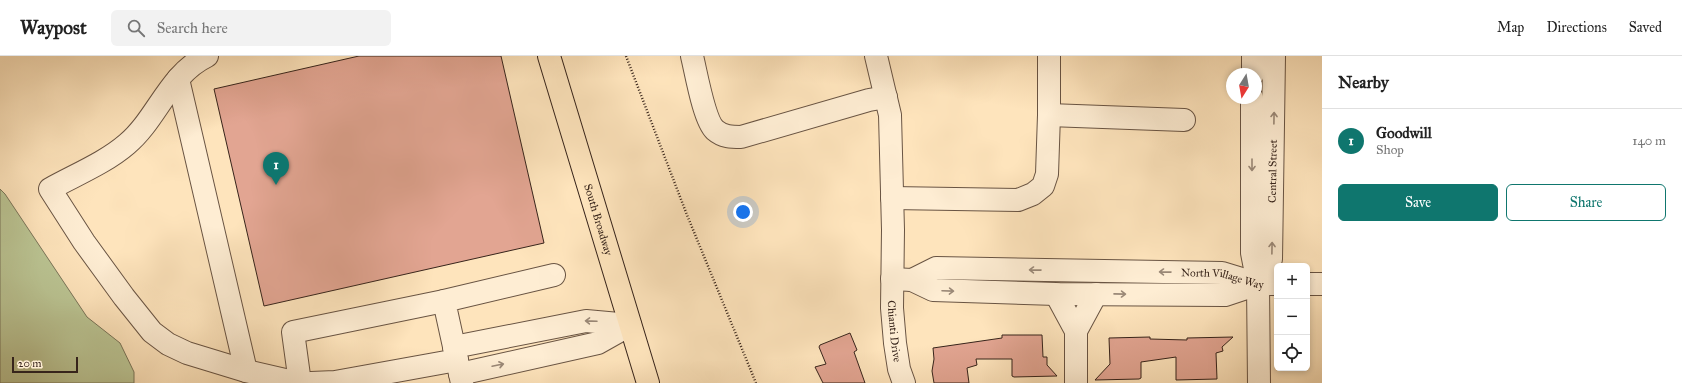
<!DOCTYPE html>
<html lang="en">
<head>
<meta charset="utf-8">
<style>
  body { margin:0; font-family:"IM FELL Great Primer",serif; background:#f2f2f2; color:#222 }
  .controls { position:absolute; right:12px; bottom:12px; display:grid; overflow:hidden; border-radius:6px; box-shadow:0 2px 6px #0003 }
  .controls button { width:36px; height:36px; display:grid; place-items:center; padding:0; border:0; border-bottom:1px solid #e0e0e0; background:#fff; color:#222; font:20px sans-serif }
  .compass { position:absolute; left:1226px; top:12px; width:36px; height:36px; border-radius:50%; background:#fff; box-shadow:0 2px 6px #0003; rotate:191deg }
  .scale { position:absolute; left:12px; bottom:10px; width:66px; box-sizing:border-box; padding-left:4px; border:2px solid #37241b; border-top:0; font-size:11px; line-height:14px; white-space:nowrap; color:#37241b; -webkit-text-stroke:3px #feedd3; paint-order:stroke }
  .you { position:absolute; left:743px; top:156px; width:14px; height:14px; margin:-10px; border:3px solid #fff; border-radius:50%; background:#1a73e8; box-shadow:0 0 0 6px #1a73e833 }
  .badge { display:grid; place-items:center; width:26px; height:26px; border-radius:50%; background:#0f766e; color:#fff; font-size:13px; font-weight:700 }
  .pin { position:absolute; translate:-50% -33px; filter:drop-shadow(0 1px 2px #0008) }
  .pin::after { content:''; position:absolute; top:21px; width:14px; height:12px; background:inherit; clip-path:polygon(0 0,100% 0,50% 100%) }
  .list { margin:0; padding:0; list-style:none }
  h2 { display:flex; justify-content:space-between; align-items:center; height:52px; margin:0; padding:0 16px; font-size:17px }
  h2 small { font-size:13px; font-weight:400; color:#767676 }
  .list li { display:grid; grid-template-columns:26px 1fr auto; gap:12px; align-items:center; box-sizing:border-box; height:64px; padding:0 16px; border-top:1px solid #e0e0e0 }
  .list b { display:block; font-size:15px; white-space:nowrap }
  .list p { margin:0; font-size:13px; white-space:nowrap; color:#767676 }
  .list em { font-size:13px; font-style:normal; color:#767676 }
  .actions { display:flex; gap:8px; padding:12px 16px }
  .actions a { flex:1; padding:9px 0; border:1px solid #0f766e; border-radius:6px; text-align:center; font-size:14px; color:#0f766e }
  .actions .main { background:#0f766e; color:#fff }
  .icon { flex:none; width:22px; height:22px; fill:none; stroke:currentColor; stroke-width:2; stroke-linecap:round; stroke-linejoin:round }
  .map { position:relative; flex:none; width:1322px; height:327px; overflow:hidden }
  header { display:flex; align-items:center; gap:24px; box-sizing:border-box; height:56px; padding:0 20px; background:#fff; border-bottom:1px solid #e0e0e0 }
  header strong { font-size:19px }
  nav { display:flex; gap:22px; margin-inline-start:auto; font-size:14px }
  .search { width:280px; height:36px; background:#f2f2f2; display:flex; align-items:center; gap:10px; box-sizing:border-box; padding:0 14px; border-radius:6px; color:#767676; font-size:15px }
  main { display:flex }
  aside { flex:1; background:#fff }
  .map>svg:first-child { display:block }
</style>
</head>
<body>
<header>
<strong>Waypost</strong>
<div class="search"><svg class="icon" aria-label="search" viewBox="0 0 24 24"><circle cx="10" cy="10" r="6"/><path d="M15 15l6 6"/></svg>Search here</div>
<nav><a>Map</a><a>Directions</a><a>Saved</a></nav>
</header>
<main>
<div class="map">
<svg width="1322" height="327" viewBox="0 0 1322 327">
  <rect width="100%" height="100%" fill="#fee4bc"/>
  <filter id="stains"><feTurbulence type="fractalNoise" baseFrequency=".005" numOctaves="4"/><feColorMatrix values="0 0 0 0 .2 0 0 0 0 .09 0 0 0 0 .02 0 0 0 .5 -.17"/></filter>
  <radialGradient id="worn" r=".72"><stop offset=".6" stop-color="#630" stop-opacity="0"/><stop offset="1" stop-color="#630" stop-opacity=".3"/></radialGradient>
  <!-- green -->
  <path fill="#bbc594" stroke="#797458" d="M0,133L5,138L87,261L120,287L134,316V327H0Z"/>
  <!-- building -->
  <path fill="#e2a592" stroke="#37241b" d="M359,0H501L544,187L264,250L214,33Z
    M850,277L857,294L854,296L865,327H823L815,311L826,308L819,291L820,289Z
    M1002,279H1042L1043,301H1047V309L1057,320L1014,321L1012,320V303H976L977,309L967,312L969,327H934L932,315L934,303L933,292L1002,282Z
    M1150,281V283L1187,284V282L1233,281L1222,291L1223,295L1216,297L1217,323L1176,324V301L1141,306V322L1139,323L1095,324L1110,308L1109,282Z"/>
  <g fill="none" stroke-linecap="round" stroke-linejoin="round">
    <!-- minor casing -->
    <g stroke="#695443" stroke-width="24">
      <g id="minor">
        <path d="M207,0C169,18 157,63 127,88C105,107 75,119 50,133L84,186L124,241L152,276L168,288L187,297L246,315L298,327"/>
        <path d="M692,0C696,16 704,64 715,74C723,81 732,81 741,81L869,44L886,41"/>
        <path id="s1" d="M876,0L890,59L893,174L892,252L895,287L899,313L904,327"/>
        <path d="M1253,18V0"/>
        <path d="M178,23L246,315"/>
        <path d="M1252,42V197L1258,228L1259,327"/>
        <path d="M1049,59L1184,64"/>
        <path d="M892,142L1018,144L1033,138L1043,130L1047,118L1049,59V0"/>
        <path d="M892,223L912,224L933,234L1056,238L1225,239L1258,228"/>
        <path id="s2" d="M912,224L936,212L1222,217L1258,228H1277"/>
        <path id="s3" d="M1258,228L1271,203L1274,0"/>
        <path d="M1307,228H1322"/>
        <path d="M1056,238L1076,275V327"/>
        <path d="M1076,275L1096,238"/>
        <path d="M454,291L586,265L630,269"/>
        <path d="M460,318L598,287L630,269"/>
        <path d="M300,327L293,276L444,245"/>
        <path d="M311,327L335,326L457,304"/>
        <path d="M462,327L444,245L554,219"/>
      </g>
    </g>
    <!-- major casing -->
    <g stroke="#37241b" stroke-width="24">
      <g id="major">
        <path id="s4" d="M549,0L648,327"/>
      </g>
    </g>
    <!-- path -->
    <path stroke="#37241b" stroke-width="2.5" stroke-dasharray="1 2" stroke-linecap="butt" d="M626,0L687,159L756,327"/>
    <!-- minor -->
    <use href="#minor" stroke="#feedd3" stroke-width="22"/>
    <!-- major -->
    <use href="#major" stroke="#fee4bc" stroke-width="22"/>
  </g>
  <!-- one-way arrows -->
  <defs><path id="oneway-shaft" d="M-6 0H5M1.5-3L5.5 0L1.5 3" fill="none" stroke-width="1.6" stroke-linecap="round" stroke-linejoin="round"/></defs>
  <g stroke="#9a8877">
    <use href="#oneway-shaft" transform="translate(1274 62) rotate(-89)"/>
    <use href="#oneway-shaft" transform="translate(1252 109) rotate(90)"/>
    <use href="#oneway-shaft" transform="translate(1272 192) rotate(-89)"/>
    <use href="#oneway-shaft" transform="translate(1035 214) rotate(-179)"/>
    <use href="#oneway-shaft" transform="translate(1165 216) rotate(-179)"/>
    <use href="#oneway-shaft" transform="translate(948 235) rotate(2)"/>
    <use href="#oneway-shaft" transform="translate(1120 238) rotate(1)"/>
    <use href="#oneway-shaft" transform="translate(591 265) rotate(-178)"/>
    <use href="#oneway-shaft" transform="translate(498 309) rotate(-12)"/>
  </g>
  <g text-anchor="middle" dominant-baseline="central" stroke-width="4" stroke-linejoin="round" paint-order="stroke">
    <!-- street labels -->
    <g font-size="11" fill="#37241b" stroke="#feedd3">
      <text stroke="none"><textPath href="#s3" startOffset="116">Central Street</textPath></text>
      <text stroke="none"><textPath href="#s4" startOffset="171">South Broadway</textPath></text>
      <text stroke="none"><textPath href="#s2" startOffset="314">North Village Way</textPath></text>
      <text stroke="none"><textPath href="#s1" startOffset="277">Chianti Drive</textPath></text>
    </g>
  </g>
  <rect width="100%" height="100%" filter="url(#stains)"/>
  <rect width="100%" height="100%" fill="url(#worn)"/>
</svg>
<div class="controls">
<button>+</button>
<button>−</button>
<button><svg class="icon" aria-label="locate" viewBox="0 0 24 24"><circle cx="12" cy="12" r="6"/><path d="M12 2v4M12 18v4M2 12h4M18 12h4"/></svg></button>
</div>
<svg class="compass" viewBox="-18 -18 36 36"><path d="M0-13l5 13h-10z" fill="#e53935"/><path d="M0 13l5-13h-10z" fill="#767676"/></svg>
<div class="scale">20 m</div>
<div class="you"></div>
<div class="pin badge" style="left:276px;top:129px">1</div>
</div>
<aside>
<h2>Nearby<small></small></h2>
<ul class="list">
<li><span class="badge">1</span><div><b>Goodwill</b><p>Shop</p></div><em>140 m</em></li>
</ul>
<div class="actions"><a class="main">Save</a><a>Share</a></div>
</aside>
</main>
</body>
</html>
